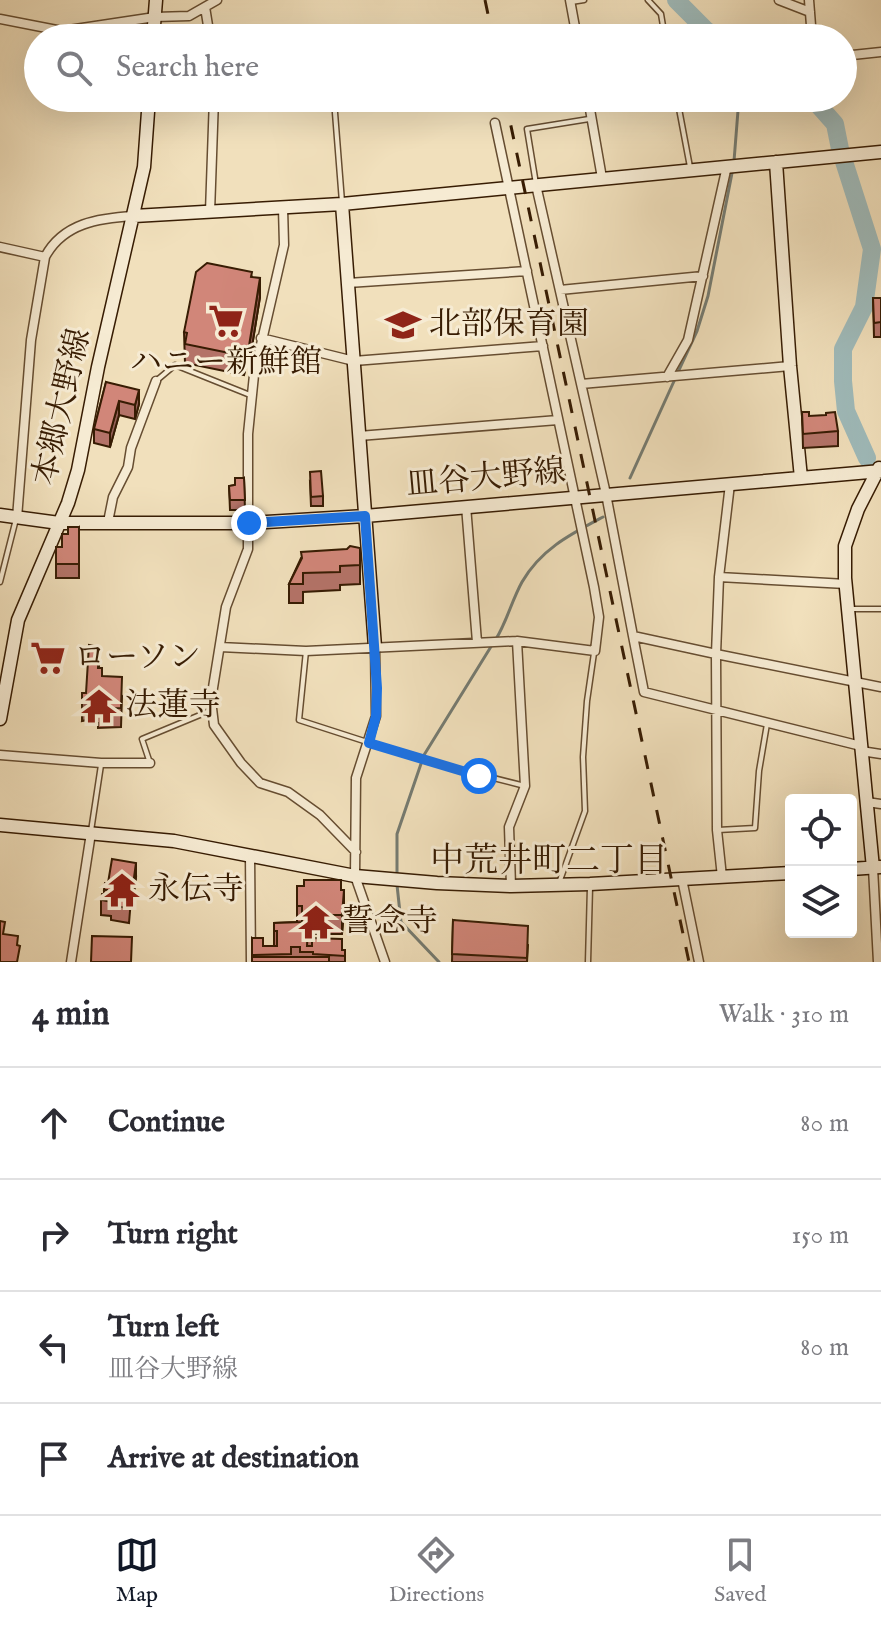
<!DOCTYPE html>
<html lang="en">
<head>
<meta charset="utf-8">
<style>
  body { margin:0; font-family:"IM FELL English","Noto Serif JP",serif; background:#f2f2f3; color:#2b2b33 }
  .controls { position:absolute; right:24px; bottom:24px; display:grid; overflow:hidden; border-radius:8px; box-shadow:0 8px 32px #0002 }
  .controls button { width:72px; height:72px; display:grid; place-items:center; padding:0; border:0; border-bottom:2px solid #e1e1e2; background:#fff; color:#2b2b33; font:40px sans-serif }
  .stop { position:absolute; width:24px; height:24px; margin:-18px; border:6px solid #1a73e8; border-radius:50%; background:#fff }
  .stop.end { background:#1a73e8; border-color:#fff; box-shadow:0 2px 8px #0008 }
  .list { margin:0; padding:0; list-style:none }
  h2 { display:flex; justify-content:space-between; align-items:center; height:104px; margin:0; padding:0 32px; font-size:34px }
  h2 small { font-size:26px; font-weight:400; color:#7c7c81 }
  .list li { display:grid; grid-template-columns:52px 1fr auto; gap:24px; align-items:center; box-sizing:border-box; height:112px; padding:0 32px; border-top:2px solid #e1e1e2 }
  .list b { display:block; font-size:30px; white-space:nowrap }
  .list p { margin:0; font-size:26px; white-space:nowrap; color:#7c7c81 }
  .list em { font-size:26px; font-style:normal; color:#7c7c81 }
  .icon { flex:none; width:44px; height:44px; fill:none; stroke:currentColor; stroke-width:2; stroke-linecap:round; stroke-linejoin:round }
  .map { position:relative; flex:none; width:881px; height:962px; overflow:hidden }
  .search { position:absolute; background:#fff; box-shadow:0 8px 32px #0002; left:24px; right:24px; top:24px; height:88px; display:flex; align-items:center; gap:20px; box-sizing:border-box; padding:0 28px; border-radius:44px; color:#7c7c81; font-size:30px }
  .sheet { height:552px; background:#fff }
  nav { display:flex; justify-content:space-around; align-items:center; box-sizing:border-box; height:112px; border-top:2px solid #e1e1e2; background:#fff; font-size:22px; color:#7c7c81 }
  nav a { display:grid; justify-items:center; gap:4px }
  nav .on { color:#111827 }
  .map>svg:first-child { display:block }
</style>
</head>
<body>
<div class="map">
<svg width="881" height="962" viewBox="0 0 881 962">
  <rect width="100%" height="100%" fill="#f1e0bc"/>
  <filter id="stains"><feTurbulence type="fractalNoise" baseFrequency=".0025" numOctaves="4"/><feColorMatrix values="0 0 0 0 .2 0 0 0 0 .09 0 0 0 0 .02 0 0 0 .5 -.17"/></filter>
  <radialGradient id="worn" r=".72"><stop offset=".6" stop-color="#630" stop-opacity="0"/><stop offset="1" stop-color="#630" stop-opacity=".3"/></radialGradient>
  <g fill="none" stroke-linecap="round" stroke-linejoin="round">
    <!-- stream -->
    <path stroke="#757b71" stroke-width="3" d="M734,161L739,98
      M678,372L697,331L708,296L733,168
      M630,478L675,379
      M496,639C507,621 512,600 522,582C541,549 571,534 603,517
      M397,878V834L424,755L492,645
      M397,885L401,922L439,962"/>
    <!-- river -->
    <path stroke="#9fbbbb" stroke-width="18" d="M676,0L707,31L720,38
      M812,98L835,124L840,149L872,249L864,307L843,349V381L846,411L867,458"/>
    <!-- lane casing -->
    <g stroke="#664d31" stroke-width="7">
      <path id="lane" d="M648,0L661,14L665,38
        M571,2L584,0
        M677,98L690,167
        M334,100L342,202
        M536,184L527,129L589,119
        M156,381L175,365L250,395
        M0,582L16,519
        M850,609H881
        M306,651L299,720L426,761L525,786
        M150,763L142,739L212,710
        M718,830L755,828L759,771L767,724
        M91,831L101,765
        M559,883L585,811L583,757L587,701L594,653
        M588,962L590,887"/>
    </g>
    <!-- street casing -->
    <g stroke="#664d31" stroke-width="11">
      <path id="street" d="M570,0L577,38
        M779,0L810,12
        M809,0L812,38
        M205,7L210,38
        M0,19L62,31L155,17L189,16L217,0
        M843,56L881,52
        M588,98L602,178
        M536,185L606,494L633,636L716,654L717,830L722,877
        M283,208L284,245L254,375L248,434V549L226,607L211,700L214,725L241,763L260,783L288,792L320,815L356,852
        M210,212L214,98
        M0,247L45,257
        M348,283L527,271
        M560,290L703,276
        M261,338L354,361L543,346
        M667,377L688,340L727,166
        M581,384L790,366
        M359,436L558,420
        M730,484L719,577L716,654L881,687
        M466,506L477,642
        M17,518L31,340L45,257C63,223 99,218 134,216
        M108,522L113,497L128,467L131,448L156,381
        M719,577L846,584
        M633,636L644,692L861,746
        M220,647L306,651L517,641L595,651L599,617L594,587L495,123
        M375,647L376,716L356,778L355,876L385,962
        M861,751L881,754
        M0,755L101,763H150
        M867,802L881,804
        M250,856L251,962
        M873,868L878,962
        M682,879L699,962
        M511,886L509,827L525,786L517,641
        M71,962L91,833"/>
    </g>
    <!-- secondary casing -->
    <g stroke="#371c03" stroke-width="15">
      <path id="secondary" d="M153,38L156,0
        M776,162L790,366L801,478
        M342,204L375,647
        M134,216L342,204L881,152
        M0,515L59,523H249L365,516L881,471
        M0,719L18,620L68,503L78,470L98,367L144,167L149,98
        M0,825L174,841L355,876L437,883L511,886L590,884L791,873
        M873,868L845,578V546L858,509L879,468
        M851,869L880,867"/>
    </g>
    <!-- lane -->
    <use href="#lane" stroke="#f6ebd3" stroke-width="4"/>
    <!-- street -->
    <use href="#street" stroke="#f6ebd3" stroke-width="8"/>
    <!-- secondary -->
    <use href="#secondary" stroke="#f6ebd3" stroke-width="12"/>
    <!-- rail -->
    <path stroke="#371c03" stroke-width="3" stroke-dasharray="14 14" stroke-linecap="butt" d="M485,0L493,38
      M505,98L689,962"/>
  </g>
  <!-- wall -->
  <path fill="#b47368" stroke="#371c03" stroke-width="2" d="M252,277L260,297L249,365H246L244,375L185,363L184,332Z
    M873,298H881V337H874Z
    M106,382L139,404L135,419L119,415L110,447L94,443V429Z
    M802,412L838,431V446L803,448Z
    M244,478L245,510H230L229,486L235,485Z
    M310,482L323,496V506H311Z
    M79,527V578H56V547H62L68,534Z
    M301,558L360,565V584L340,585V590L303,592V603H289V584Z
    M94,651L102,676L122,696L121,727L98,728V723H90V719L82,721Z
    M136,877L133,899H131L129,923L111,920V916L101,915V900L104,894V890L108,883Z
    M297,886L341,890L344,909L342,934H314V938L342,950H345V962H252V938L263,946H274V923L297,922Z
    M453,920L528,945L527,962H452Z"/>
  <!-- shaded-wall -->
  <path fill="#925e55" stroke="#371c03" stroke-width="2" d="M260,278V297L249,365V346Z
    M246,346V365L244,375V356Z
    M139,390V404L135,419V405Z
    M119,401V415L110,447V433Z
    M90,700V719L82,721V702Z
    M136,863V877L133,899V885Z
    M344,890V909L342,934V915Z"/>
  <!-- building -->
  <path fill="#d18679" stroke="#371c03" stroke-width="2" d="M207,263L252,272L251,277L260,278L249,346H246L244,356L185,344L187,333L184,332L196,272Z
    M873,298H881V322L874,323Z
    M106,382L139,390L135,405L119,401L110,433L94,429Z
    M802,412H809V416L826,415V413L835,412L838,431L803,434Z
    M321,471L323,496L311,497L310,472Z
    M235,478H244L245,500H230L229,486L235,485Z
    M68,527H79V564H56V547H62V534H68Z
    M350,546L360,548V565L340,566V572L303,573V584H289L302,558L301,552L347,549Z
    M89,645L94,646L93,651H99L98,668H102V676L122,677L121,708L98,709V704H90V700L82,702V693H86Z
    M112,859L136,863L133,885L122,883L120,895L131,897L129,908L111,906L112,902L101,900L102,894H107V890H104L105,883H108Z
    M304,880H341V890H344L342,915H314V928L308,927L307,946H312V938L342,939V950H345V956L313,954V952H300V947H291V954L252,955V938H263V946H277V931H274V923L302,922V906H297V886H304Z
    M453,920L528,926L527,958L452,954Z
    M0,921L5,922L3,934L18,936L17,945L20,946L17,962H0Z
    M92,936L132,937L131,962H91Z
    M252,957H329V962H252Z"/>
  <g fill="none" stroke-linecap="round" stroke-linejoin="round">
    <!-- route -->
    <path stroke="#1a73e8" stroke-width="10" d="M249,523L365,516L377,688L376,716L369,743L479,776"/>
  </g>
  <!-- icons -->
  <defs>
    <g id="supermarket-bare" transform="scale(2.76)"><path d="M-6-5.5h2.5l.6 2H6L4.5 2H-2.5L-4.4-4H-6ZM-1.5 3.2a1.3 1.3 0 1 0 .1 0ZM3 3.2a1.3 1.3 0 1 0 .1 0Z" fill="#8f2418" stroke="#f6ebd3" stroke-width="2.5" paint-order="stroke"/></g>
    <g id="school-bare" transform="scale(2.76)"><path d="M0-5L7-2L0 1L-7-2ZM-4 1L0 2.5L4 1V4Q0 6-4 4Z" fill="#8f2418" stroke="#f6ebd3" stroke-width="2.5" paint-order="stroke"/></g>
    <g id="temple-bare" transform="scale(2.76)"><path d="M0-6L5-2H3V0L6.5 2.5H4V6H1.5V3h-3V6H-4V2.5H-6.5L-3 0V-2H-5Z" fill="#8f2418" stroke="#f6ebd3" stroke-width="2.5" paint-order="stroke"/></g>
  </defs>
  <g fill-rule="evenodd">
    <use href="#supermarket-bare" x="226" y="321"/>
    <use href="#school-bare" x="403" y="325"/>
    <use href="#supermarket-bare" x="48" y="658"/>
    <use href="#temple-bare" x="99" y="706"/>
    <use href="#temple-bare" x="122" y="890"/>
    <use href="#temple-bare" x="316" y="922"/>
  </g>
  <g text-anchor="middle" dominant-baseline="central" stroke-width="6" stroke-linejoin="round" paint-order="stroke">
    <!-- poi labels -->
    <g font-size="32" fill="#371c03" stroke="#f6ebd3" text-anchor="start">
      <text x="429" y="325">北部保育園</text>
      <text x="226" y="363" text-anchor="middle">ハニー新鮮館</text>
      <text x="74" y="658">ローソン</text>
      <text x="125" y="706">法蓮寺</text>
      <text x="148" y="890">永伝寺</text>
      <text x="342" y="922">誓念寺</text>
    </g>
    <!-- street labels -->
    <g font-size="32" fill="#371c03" stroke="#f6ebd3">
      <text transform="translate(63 407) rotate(-77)">本郷大野線</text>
      <text transform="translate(486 479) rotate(-5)">皿谷大野線</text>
    </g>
    <!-- neighbourhood labels -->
    <g font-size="34" fill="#371c03" stroke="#f6ebd3">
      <text x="549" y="861">中荒井町二丁目</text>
    </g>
  </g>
  <rect width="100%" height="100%" filter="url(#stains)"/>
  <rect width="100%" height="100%" fill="url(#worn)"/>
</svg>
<div class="controls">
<button><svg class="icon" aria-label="locate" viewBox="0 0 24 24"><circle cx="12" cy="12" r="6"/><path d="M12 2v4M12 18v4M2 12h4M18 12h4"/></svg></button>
<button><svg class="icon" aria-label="layers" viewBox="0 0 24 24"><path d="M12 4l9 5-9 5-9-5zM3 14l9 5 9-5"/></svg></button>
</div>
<div class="stop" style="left:479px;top:776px"></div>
<div class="stop end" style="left:249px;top:523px"></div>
<div class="search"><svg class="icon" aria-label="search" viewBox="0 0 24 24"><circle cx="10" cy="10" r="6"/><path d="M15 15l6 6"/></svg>Search here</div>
</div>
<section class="sheet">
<h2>4 min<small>Walk · 310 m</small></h2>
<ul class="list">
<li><svg class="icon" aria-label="ahead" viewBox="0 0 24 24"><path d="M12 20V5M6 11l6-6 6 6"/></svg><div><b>Continue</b></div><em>80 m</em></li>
<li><svg class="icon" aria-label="right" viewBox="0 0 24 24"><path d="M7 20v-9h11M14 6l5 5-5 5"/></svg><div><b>Turn right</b></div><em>150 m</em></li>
<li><svg class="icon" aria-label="left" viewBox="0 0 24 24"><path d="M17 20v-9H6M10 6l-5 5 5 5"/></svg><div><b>Turn left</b><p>皿谷大野線</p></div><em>80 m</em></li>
<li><svg class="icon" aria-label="arrive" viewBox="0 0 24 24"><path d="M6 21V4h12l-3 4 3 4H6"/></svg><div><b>Arrive at destination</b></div></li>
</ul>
</section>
<nav>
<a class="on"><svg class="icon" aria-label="map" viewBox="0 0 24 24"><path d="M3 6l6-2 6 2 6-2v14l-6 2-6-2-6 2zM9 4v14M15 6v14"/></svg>Map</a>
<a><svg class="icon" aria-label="directions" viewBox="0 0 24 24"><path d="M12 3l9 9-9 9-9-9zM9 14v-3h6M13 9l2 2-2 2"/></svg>Directions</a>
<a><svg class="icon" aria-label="saved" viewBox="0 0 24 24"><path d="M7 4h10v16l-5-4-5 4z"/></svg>Saved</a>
</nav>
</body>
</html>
